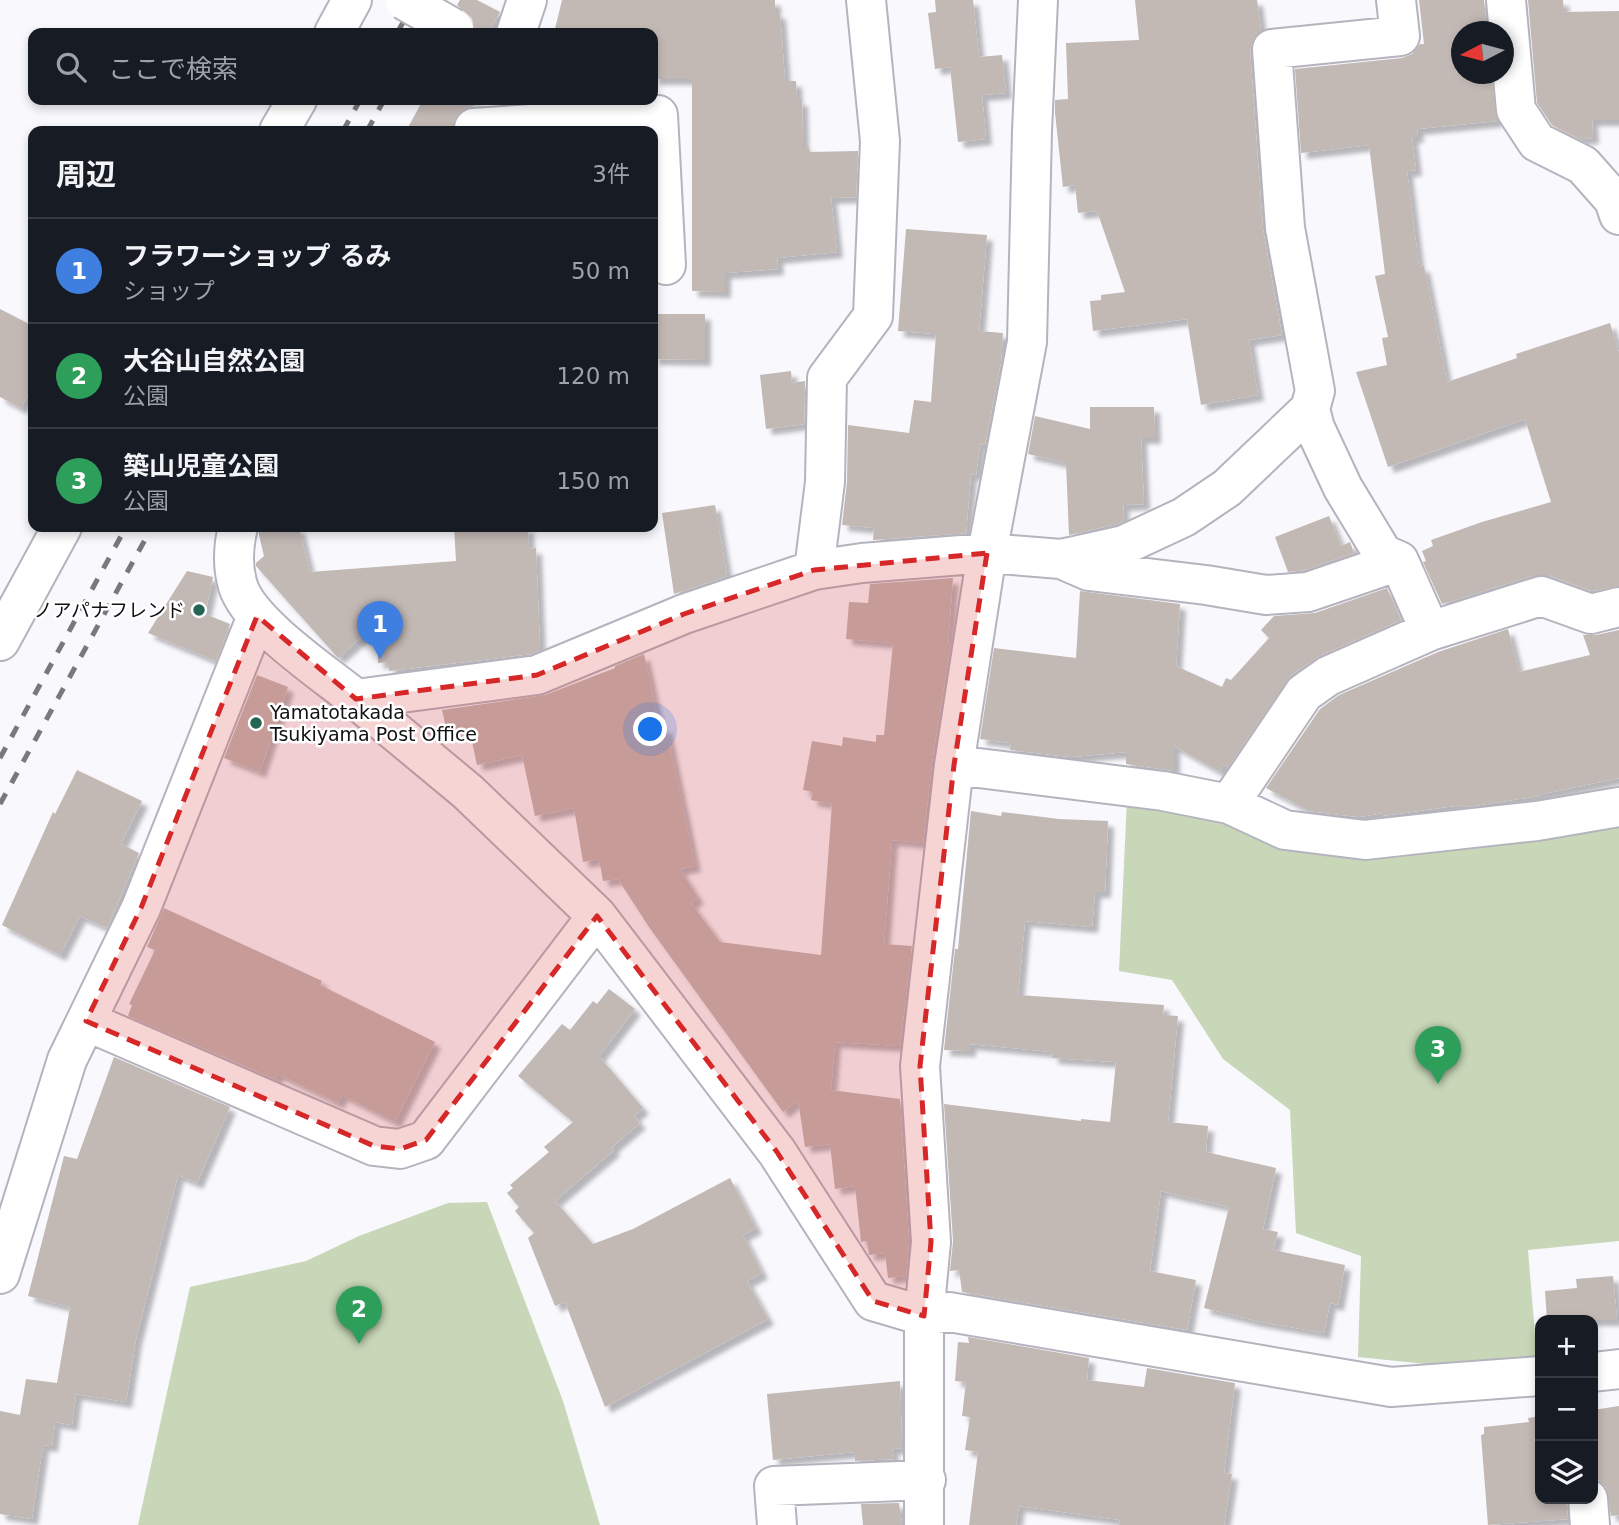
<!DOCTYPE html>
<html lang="ja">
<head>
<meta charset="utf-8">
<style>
  body { margin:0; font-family:"DejaVu Sans","Noto Sans JP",sans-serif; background:#242831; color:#f1f3f6 }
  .controls { position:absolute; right:21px; bottom:21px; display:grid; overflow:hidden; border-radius:14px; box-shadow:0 4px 10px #0003 }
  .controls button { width:63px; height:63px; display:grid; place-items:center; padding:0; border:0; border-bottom:2px solid #363941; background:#171b24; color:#f1f3f6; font:35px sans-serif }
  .compass { position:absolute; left:1451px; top:21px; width:63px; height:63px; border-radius:50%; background:#171b24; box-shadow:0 4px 10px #0003; rotate:264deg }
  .you { position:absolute; left:651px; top:730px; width:24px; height:24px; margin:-18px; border:5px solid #fff; border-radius:50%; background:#1a73e8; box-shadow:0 0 0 10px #1a73e833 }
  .badge { display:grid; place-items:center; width:46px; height:46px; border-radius:50%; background:#94b3ac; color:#fff; font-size:23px; font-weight:700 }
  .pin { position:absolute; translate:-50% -58px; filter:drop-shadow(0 2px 4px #0008) }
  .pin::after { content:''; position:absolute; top:37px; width:24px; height:21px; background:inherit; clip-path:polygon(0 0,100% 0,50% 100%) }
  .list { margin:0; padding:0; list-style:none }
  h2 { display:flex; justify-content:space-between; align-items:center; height:91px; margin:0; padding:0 28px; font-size:30px }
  h2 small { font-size:23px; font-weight:400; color:#9ea1a6 }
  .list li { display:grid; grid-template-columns:46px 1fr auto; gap:21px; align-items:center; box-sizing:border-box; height:105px; padding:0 28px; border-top:2px solid #363941 }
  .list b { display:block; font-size:26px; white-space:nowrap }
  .list p { margin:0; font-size:23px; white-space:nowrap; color:#9ea1a6 }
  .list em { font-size:23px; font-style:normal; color:#9ea1a6 }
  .icon { flex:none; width:38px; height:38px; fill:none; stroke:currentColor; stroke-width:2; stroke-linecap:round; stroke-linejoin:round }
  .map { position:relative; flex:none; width:1619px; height:1525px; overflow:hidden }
  .search { position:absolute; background:#171b24; box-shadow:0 4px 10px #0003; left:28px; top:28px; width:630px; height:77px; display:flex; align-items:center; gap:18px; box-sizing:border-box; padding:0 24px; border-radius:14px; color:#9ea1a6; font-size:26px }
  .panel { position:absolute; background:#171b24; box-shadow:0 4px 10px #0003; left:28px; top:126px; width:630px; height:406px; border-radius:14px }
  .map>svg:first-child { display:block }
</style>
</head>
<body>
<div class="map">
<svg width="1619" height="1525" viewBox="0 0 1619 1525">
  <defs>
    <filter id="shadow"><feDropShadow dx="6" dy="6" stdDeviation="2" flood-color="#0004"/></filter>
  </defs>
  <rect width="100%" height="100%" fill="#f8f8fd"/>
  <!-- green -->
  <path fill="#c7d7b7" d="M1127,800L1160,810L1220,816L1280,846L1619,823V1241L1528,1250L1537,1359L1436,1365L1358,1357L1361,1256L1296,1233L1290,1110L1223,1059L1172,980L1119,971Z
    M487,1202L563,1401L600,1525H138L190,1287L306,1261L359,1236L448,1203Z"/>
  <!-- building -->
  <path fill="#c2b8b4" filter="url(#shadow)" d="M460,0H477L500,12L488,33H474L472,18L457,5Z
    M562,0H775V13H780L785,81H796L797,100H802L803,147H809L810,152L858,151L856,197L831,198L837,252L777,258L778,269L725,273V292L692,291V79H653V33H554Z
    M935,0H973L979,57L1002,55L1006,93L982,95L986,139L958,142L950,67L935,69L928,13L936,12Z
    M1135,0H1257L1261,31L1253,39L1250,51L1263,230L1282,335L1249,340L1258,395L1201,405L1187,319L1093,331L1090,301L1101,300V295L1125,292L1097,211L1078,213L1075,185L1063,187L1055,113V100L1068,99L1066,43L1139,40Z
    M1419,0H1484L1487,32H1461V74H1491L1497,121L1417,129L1418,137H1412L1416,170L1407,171L1419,267L1424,266L1447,382L1517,358L1516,354L1610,323L1619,353V586L1592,591L1548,575H1535L1442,604L1423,562L1426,561L1422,551L1433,546L1431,540L1482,522L1551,502L1525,419L1388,467L1356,372L1387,365L1382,338L1388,337L1375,276L1385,274L1369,145L1301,153L1295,69L1402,58L1412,54L1420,44H1424Z
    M1528,0H1563L1564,12L1619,11V120H1592L1593,138L1580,139L1552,125L1537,103Z
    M423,100H478L474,106L462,110L455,118L453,131H406Z
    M906,229L987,235L979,331L1003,333L1001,362L985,445L980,444L976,475L971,474L966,533L873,540L874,528L842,525L847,482L848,425L909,433L914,400L931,402L936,334L898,331Z
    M0,309L33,326V385L21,408L0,397Z
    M653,314H705V360L653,359Z
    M791,371L792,383L805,381L804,424L766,429L760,375Z
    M1090,407H1154L1155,438H1141L1144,504L1123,505L1124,521L1117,524L1069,535L1066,463L1028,454L1035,416L1090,429Z
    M715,505L727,576L674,594L662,513Z
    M1329,516L1341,546L1350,542L1354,553L1304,570L1288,572L1275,537Z
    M259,527H299L310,572L456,561L454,527H528L529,549L536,548L540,650L531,654L389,671L388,662L378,663L376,624L338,658L256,566V563L264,556L259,535Z
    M187,571L213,577L205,614L230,624L216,661L148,633Z
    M953,578L948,643H951L932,762L923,843L892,840L884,944L912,946L900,1046L835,1042L831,1090L900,1099L909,1242L906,1276L888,1278L885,1253L869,1255L867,1241L861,1242L855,1186L835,1189L830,1144L805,1147L798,1100L783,1112L649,927L618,879L603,881L599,859L583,862L574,808L535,816L522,755L477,765L469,728L447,732L442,710L545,695L615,668V666L644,654L660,728L666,727L695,866L680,869L698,898L691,903L720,942L821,955L832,804L811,800L813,792L803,790L812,741L842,746L843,737L876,742V735H884L893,643L846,639L849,602L868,603L870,584Z
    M1387,588L1401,620L1319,656L1291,675L1228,767L1223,764L1220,772L1174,746V771L1126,764V752L1071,757L1010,750L1011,743L980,739L994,648L1076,658L1080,591L1180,604L1176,666L1222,687L1226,678L1231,680L1269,638L1261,630L1274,616L1315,613Z
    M1508,629L1519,672L1590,655L1583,635H1596L1619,630V778L1538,795L1539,796L1467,807H1461V805L1382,816V813L1359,817L1309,811L1266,788L1320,709L1339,695L1438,652Z
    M257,675L288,687L260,772L224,758Z
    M77,770L142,801L121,844L139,853L107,928L80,916L60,955L2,925L53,812L55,814Z
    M971,811L1001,816L1002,812L1059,819L1108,821L1105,892H1095L1092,927L1025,921L1018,995L1164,1005L1163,1015L1178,1016L1168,1122L1208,1126L1206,1152L1276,1168L1263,1229L1278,1232L1273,1250L1345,1265L1338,1305L1330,1303L1324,1333L1256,1321L1204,1308L1229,1207L1161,1191L1150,1271L1196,1280L1187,1330L962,1292L959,1270L950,1271L953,1241L944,1104L1081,1121V1119L1110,1122L1116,1062L1052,1058L1053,1052L970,1044V1051L944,1050L955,949H958Z
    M164,908L322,981L320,985L435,1042L395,1122L342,1095L338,1103L278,1074L275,1079L128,1016L132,1005L129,1004L155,950L147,947Z
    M609,989L635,1009L599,1056L643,1108L634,1116L640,1123L612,1147L614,1150L555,1201L593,1244L633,1229L730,1178L756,1228L743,1235L762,1273L747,1281L768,1319L605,1407L565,1302L555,1306L528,1238L534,1233L515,1211L519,1207L507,1193L513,1188L510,1185L549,1152L544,1147L573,1122L518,1076L562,1024L570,1030L593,1001L597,1004Z
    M114,1057L230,1107L197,1183L178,1175L136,1339L126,1402L76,1394L72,1425L55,1422L52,1446L43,1445L32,1519L0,1514V1411L20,1415L26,1379L57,1383L70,1307L28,1296L64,1156L77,1159Z
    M1613,1276L1617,1320H1547L1545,1291L1577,1288L1576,1279Z
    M968,1337L1089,1358L1087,1380L1144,1387L1147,1368L1235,1383L1224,1473L1232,1474L1224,1525H1119L1120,1520L1019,1506L1016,1525H969L978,1452L965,1450L970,1417L962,1416L966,1382L955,1381L958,1342L969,1343Z
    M900,1381L902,1448L892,1449L894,1459L855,1461L854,1452L773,1460L767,1394Z
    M1619,1406V1515L1611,1516L1606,1487L1598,1480L1593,1478V1410Z
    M1540,1416V1499H1566L1568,1519L1488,1525L1481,1435L1484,1434V1427L1529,1422L1528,1418Z
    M899,1503L902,1525H863L861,1504Z"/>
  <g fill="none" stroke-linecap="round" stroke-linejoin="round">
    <!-- street casing -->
    <g stroke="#b5b4be" stroke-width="42">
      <path id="street" d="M1506,0L1516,110L1537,142L1583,165L1614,200L1619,215
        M516,33L527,0
        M474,128L658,115L666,265
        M238,527C233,547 232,566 238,586C250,624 324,673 356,699L537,675L684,614L814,570L862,563L987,553L1061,559L1124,545L1184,517L1227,488L1310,409
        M1066,561L1089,571L1206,585L1266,595L1308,592L1399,561
        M814,570L825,482L827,378L873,316L880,141L866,0
        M1430,631L1541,596L1591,614L1619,607
        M356,699L468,792L597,916L777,1152L873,1301L924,1316L949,1312L1391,1387L1540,1376
        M954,765L1163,791L1229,804L1285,830L1365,840L1537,821L1619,807
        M1229,804L1304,693L1328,676L1430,631L1399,561L1383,554L1343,488L1315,428L1310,409L1315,391L1285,228L1272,49L1400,36L1396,0
        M86,1021L374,1146L400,1149L426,1140L597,916
        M0,1274L67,1060L141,908L257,616
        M1593,1372L1619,1369
        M1588,1499L1590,1525
        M777,1525L774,1486L926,1480
        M924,1525V1316L931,1242L920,1066L954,765L987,553L1027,342L1032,131L1038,0"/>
    </g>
    <!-- highway casing -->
    <g stroke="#b5b4be" stroke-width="42">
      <path id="highway" d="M334,33L352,0
        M279,131L297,100
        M0,641L62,527"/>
    </g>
    <!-- street -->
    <use href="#street" stroke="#fff" stroke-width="38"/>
    <!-- highway -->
    <use href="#highway" stroke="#fff" stroke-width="38"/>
    <!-- rail -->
    <path stroke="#79797c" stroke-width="5" stroke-dasharray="12 12" stroke-linecap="butt" d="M397,33L416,0
      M419,33L437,0
      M343,131L360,100
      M367,131L384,100
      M0,758L126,527
      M0,804L152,527"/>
    <!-- street-bridge casing -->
    <g stroke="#b5b4be" stroke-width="42" stroke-linecap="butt">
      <path id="street-bridge" d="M404,0L453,28"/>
    </g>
    <!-- street-bridge -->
    <use href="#street-bridge" stroke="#fff" stroke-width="38"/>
  </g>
  <!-- marked area -->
  <path fill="#d62828" fill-opacity="0.2" stroke="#d62828" stroke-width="5" stroke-dasharray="14 9" stroke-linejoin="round" d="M987,553L954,765L920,1066L931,1242L924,1316L873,1301L777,1152L597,916L426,1140L400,1149L374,1146L86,1021L141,908L257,616L356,699L537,675L684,614L814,570Z"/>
  <!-- markers -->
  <g fill="#236452" stroke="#fff" stroke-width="2.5">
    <circle cx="199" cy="610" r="7"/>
    <circle cx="256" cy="723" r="7"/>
  </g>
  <g text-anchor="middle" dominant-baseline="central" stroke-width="5" stroke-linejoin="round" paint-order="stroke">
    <!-- poi labels -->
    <g font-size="19" fill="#111114" stroke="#fff" text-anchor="end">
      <text x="185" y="610">ノアパナフレンド</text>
      <text x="270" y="712" text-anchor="start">Yamatotakada<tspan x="270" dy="22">Tsukiyama Post Office</tspan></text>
    </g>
  </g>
</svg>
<div class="controls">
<button>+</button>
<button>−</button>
<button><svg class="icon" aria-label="layers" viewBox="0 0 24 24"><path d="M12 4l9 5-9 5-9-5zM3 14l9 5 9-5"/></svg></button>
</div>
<svg class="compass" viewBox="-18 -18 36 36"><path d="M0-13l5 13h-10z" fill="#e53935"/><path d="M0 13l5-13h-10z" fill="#9ea1a6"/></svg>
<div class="you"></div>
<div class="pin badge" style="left:380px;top:659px;background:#3f7fe0">1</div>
<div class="pin badge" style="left:359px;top:1344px;background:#2e9e5b">2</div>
<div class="pin badge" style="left:1438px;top:1084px;background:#2e9e5b">3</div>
<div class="search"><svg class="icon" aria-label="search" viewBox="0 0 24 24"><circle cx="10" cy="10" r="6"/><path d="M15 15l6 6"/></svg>ここで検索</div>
<section class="panel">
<h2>周辺<small>3件</small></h2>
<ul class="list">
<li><span class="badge" style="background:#3f7fe0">1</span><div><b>フラワーショップ るみ</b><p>ショップ</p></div><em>50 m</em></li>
<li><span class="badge" style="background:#2e9e5b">2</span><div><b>大谷山自然公園</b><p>公園</p></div><em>120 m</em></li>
<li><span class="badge" style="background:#2e9e5b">3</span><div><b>築山児童公園</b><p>公園</p></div><em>150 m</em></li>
</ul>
</section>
</div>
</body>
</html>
